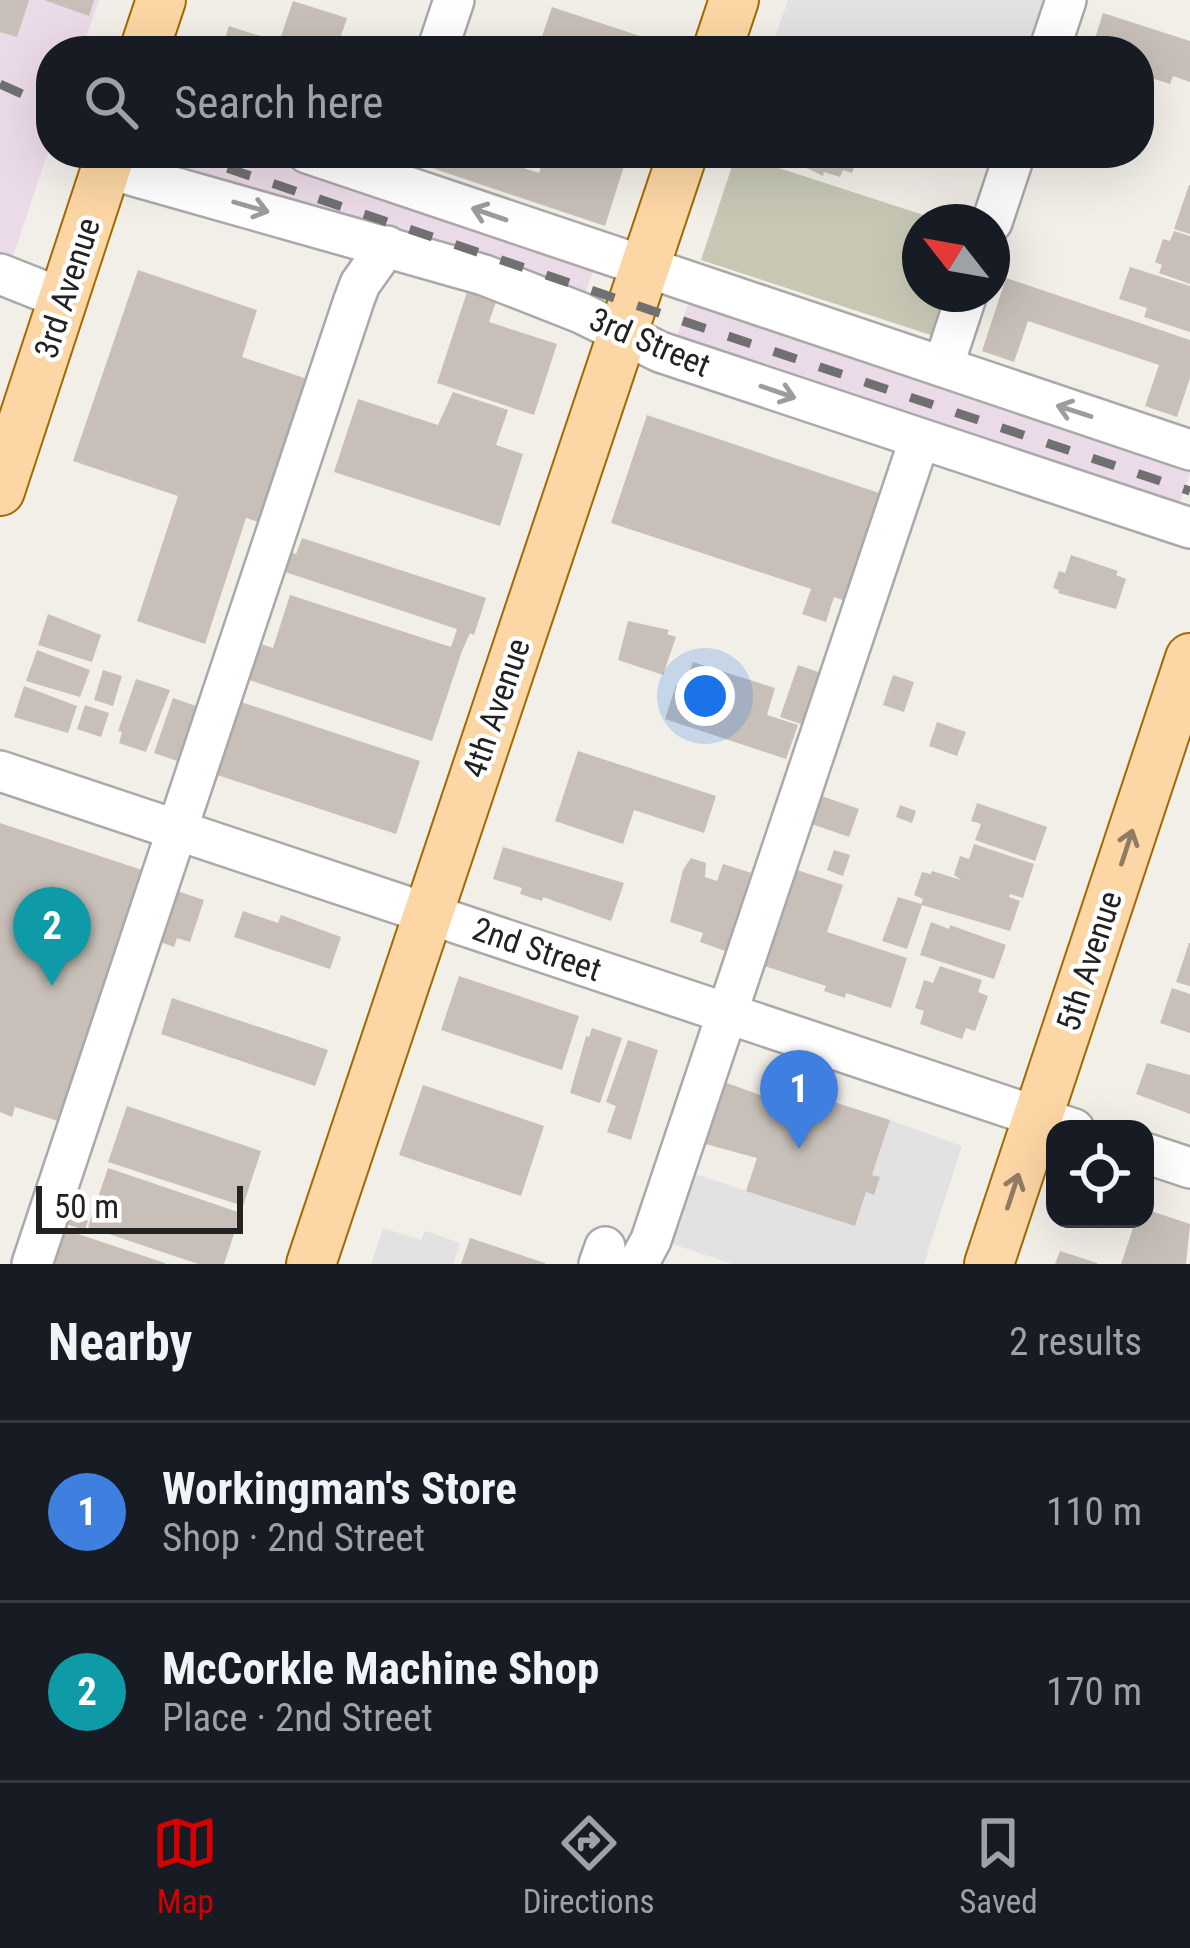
<!DOCTYPE html>
<html lang="en">
<head>
<meta charset="utf-8">
<style>
  body { margin:0; font-family:"Roboto Condensed",sans-serif; background:#242831; color:#f1f3f6 }
  .controls { position:absolute; right:36px; bottom:36px; display:grid; overflow:hidden; border-radius:24px; box-shadow:0 12px 48px #0002 }
  .controls button { width:108px; height:108px; display:grid; place-items:center; padding:0; border:0; border-bottom:3px solid #363941; background:#171b24; color:#f1f3f6; font:60px sans-serif }
  .compass { position:absolute; left:902px; top:204px; width:108px; height:108px; border-radius:50%; background:#171b24; box-shadow:0 12px 48px #0002; rotate:301deg }
  .scale { position:absolute; left:36px; bottom:30px; width:207px; box-sizing:border-box; padding-left:12px; border:6px solid #222; border-top:0; font-size:33px; line-height:42px; white-space:nowrap; color:#222; -webkit-text-stroke:9px #fff; paint-order:stroke }
  .you { position:absolute; left:705px; top:696px; width:42px; height:42px; margin:-30px; border:9px solid #fff; border-radius:50%; background:#1a73e8; box-shadow:0 0 0 18px #1a73e833 }
  .badge { display:grid; place-items:center; width:78px; height:78px; border-radius:50%; background:#d40000; color:#fff; font-size:39px; font-weight:700 }
  .pin { position:absolute; translate:-50% -99px; filter:drop-shadow(0 3px 6px #0008) }
  .pin::after { content:''; position:absolute; top:63px; width:42px; height:36px; background:inherit; clip-path:polygon(0 0,100% 0,50% 100%) }
  .list { margin:0; padding:0; list-style:none }
  h2 { display:flex; justify-content:space-between; align-items:center; height:156px; margin:0; padding:0 48px; font-size:51px }
  h2 small { font-size:39px; font-weight:400; color:#9ea1a6 }
  .list li { display:grid; grid-template-columns:78px 1fr auto; gap:36px; align-items:center; box-sizing:border-box; height:180px; padding:0 48px; border-top:3px solid #363941 }
  .list b { display:block; font-size:45px; white-space:nowrap }
  .list p { margin:0; font-size:39px; white-space:nowrap; color:#9ea1a6 }
  .list em { font-size:39px; font-style:normal; color:#9ea1a6 }
  .icon { flex:none; width:66px; height:66px; fill:none; stroke:currentColor; stroke-width:2; stroke-linecap:round; stroke-linejoin:round }
  .map { position:relative; flex:none; width:1190px; height:1264px; overflow:hidden }
  .search { position:absolute; background:#171b24; box-shadow:0 12px 48px #0002; left:36px; right:36px; top:36px; height:132px; display:flex; align-items:center; gap:30px; box-sizing:border-box; padding:0 42px; border-radius:48px; color:#9ea1a6; font-size:45px }
  .sheet { height:516px; background:#171b24 }
  nav { display:flex; justify-content:space-around; align-items:center; box-sizing:border-box; height:168px; border-top:3px solid #363941; background:#171b24; font-size:33px; color:#9ea1a6 }
  nav a { display:grid; justify-items:center; gap:6px }
  nav .on { color:#d40000 }
  .map>svg:first-child { display:block }
</style>
</head>
<body>
<div class="map">
<svg width="1190" height="1264" viewBox="0 0 1190 1264">
  <rect width="100%" height="100%" fill="#f2efe9"/>
  <!-- industrial -->
  <path fill="#ebdbe8" d="M0,0H99L81,51H51V143L0,295Z
    M180,153H293L598,256L578,315L171,179Z
    M694,287L1190,453V473L1176,515L673,347Z"/>
  <!-- construction -->
  <path fill="#c7c7b4" d="M736,154L945,222H920V294H952L937,337L701,260Z"/>
  <!-- parking -->
  <path fill="#e2e2e2" d="M788,0H1051L1033,51H814L775,38Z
    M890,1120L962,1146L924,1264H732L661,1240L686,1171L855,1226L866,1192L879,1177L872,1175Z
    M383,1228L421,1240L425,1231L460,1243L453,1264H371Z"/>
  <!-- building -->
  <path fill="#c7bfb8" d="M0,0H29L17,37L0,32Z
    M44,0H94L89,16Z
    M293,1L347,18L336,51L221,50L229,26L279,42Z
    M552,7L643,37L638,51H537Z
    M1103,13L1190,41V82L1173,76L1170,84L1139,74V51H1091Z
    M417,153H496L494,159L539,173L545,153H584L624,166L605,226L414,162Z
    M776,153H848L857,159L852,173L843,170L840,177L824,172L823,176Z
    M1189,185H1190V234L1174,229Z
    M1174,231L1190,236V284L1159,273L1162,265L1155,262L1163,239L1170,241Z
    M1130,267L1190,286V332L1144,317L1147,308L1119,299Z
    M138,270L257,310L242,357L313,381L265,524L246,518L205,644L137,621L178,496L73,461Z
    M1006,278L1190,340V378L1177,417L1145,406L1159,365L1028,321L1014,362L982,351Z
    M467,292L496,302L489,322L557,344L534,415L437,383Z
    M453,392L508,410L496,445L523,454L500,526L334,472L358,399L438,425Z
    M647,415L888,496L852,603L834,597L826,622L802,614L811,589L611,523Z
    M302,538L486,598L474,635L470,633L462,651L432,741L246,679L258,643L273,648L290,595L451,647L457,629L279,570L286,551L296,554Z
    M1071,555L1118,571L1116,575L1126,579L1116,609L1058,593L1059,590L1053,588L1059,571L1065,573Z
    M48,614L101,635L92,662L38,645Z
    M628,621L669,630L667,634L676,637L663,675L618,660Z
    M37,650L90,670L80,697L26,681Z
    M693,662L775,688L767,715L798,725L786,759L665,719L676,685L694,691L698,679L688,676Z
    M798,665L824,674L807,726L780,717Z
    M103,670L122,676L113,706L94,700Z
    M893,675L914,682L904,712L883,705Z
    M136,679L170,690L146,752L119,743L122,732L118,731Z
    M24,686L77,706L68,733L14,717Z
    M173,698L202,708L183,763L154,753Z
    M241,702L420,761L396,834L217,775Z
    M85,705L109,713L101,737L77,729Z
    M937,722L966,732L957,756L929,746Z
    M578,751L716,796L704,833L634,810L623,844L555,821Z
    M816,794L859,809L849,837L806,822Z
    M977,803L1047,827L1035,861L975,840L981,824L971,821Z
    M900,805L916,811L912,823L896,817Z
    M0,823L142,870L58,1121L15,1107L12,1117L0,1112Z
    M974,844L1034,864L1023,898L1010,894L1009,897L1020,901L1010,931L922,905L907,949L882,941L898,897L921,904L923,899L914,895L922,872L931,874L932,871L961,880L954,875L960,856L969,859Z
    M503,847L624,883L611,921L543,897L542,901L520,894L522,888L493,879Z
    M834,850L850,855L843,876L827,870Z
    M691,858L706,863L705,877L717,881L723,864L758,875L731,953L700,942L703,933L670,922L683,870Z
    M794,869L843,885L827,932L907,958L891,1008L846,993L845,998L824,991L826,986L761,965Z
    M171,889L204,900L190,942L177,938L174,947L157,941Z
    M243,911L278,923L281,915L341,937L330,969L234,937Z
    M931,922L949,929L950,925L1006,945L994,979L920,955Z
    M1189,943H1190V986L1176,982Z
    M940,966L982,980L978,992L988,996L975,1031L966,1028L962,1039L920,1024L924,1011L915,1008L924,980L933,983Z
    M459,976L579,1016L562,1070L441,1030Z
    M1172,988L1190,994V1033L1160,1023Z
    M172,998L328,1050L315,1086L161,1034Z
    M592,1028L622,1038L600,1103L570,1093L586,1036L589,1037Z
    M628,1040L658,1050L631,1140L607,1132L616,1106L606,1102Z
    M1147,1063L1190,1075V1114L1136,1094Z
    M719,1080L776,1101L781,1085L890,1120L872,1175L880,1177L874,1195L866,1192L855,1226L746,1191L757,1158L698,1142Z
    M423,1085L544,1126L521,1196L399,1155Z
    M127,1106L261,1151L243,1206L108,1162Z
    M108,1168L241,1213L224,1264H198L88,1227Z
    M1145,1209L1190,1224L1186,1264H1121L1136,1219H1145Z
    M65,1213L88,1221L85,1230L62,1223Z
    M60,1228L165,1263V1264H57L49,1259Z
    M470,1238L545,1263V1264H461Z
    M1060,1251L1097,1263V1264H1055Z"/>
  <g fill="none" stroke-linecap="round" stroke-linejoin="round">
    <!-- minor casing -->
    <g stroke="#a9a9a9" stroke-width="44">
      <path id="minor" d="M437,51L454,0
        M1049,51L1066,0
        M307,153L1190,450
        M106,168L484,275L581,313L660,352L1190,528
        M992,222L1015,153
        M0,274L63,299
        M943,367L967,294
        M0,771L1074,1129
        M1145,1153L1190,1168
        M32,1264L354,300L360,284L387,246
        M599,1264L605,1247
        M638,1264L651,1240L919,441"/>
    </g>
    <!-- major casing -->
    <g stroke="#a06b00" stroke-width="52">
      <path id="major" d="M144,51L161,0
        M717,51L734,0
        M0,491L111,153
        M311,1264L683,153
        M989,1264L1190,658"/>
    </g>
    <!-- minor -->
    <use href="#minor" stroke="#fff" stroke-width="39"/>
    <!-- major -->
    <use href="#major" stroke="#fcd6a4" stroke-width="48"/>
    <!-- rail -->
    <path stroke="#707070" stroke-width="9" stroke-dasharray="24 24" stroke-linecap="butt" d="M0,84L51,107
      M182,153L1190,491"/>
  </g>
  <!-- one-way arrows -->
  <defs><path id="oneway-shaft" d="M-6 0H5M1.5-3L5.5 0L1.5 3" fill="none" stroke-width="1.6" stroke-linecap="round" stroke-linejoin="round" transform="scale(3)"/></defs>
  <g stroke="#9c9c9c">
    <use href="#oneway-shaft" transform="translate(251 207) rotate(16)"/>
    <use href="#oneway-shaft" transform="translate(489 214) rotate(-161)"/>
    <use href="#oneway-shaft" transform="translate(778 392) rotate(19)"/>
    <use href="#oneway-shaft" transform="translate(1074 411) rotate(-162)"/>
  </g>
  <g stroke="#8f7c63">
    <use href="#oneway-shaft" transform="translate(1127 847) rotate(-72)"/>
    <use href="#oneway-shaft" transform="translate(1013 1191) rotate(-72)"/>
  </g>
  <g text-anchor="middle" dominant-baseline="central" stroke-width="9" stroke-linejoin="round" paint-order="stroke">
    <!-- street labels -->
    <g font-size="33" fill="#222" stroke="#fff">
      <text transform="translate(67 288) rotate(-72)">3rd Avenue</text>
      <text transform="translate(650 342) rotate(23)">3rd Street</text>
      <text transform="translate(496 708) rotate(-71)">4th Avenue</text>
      <text transform="translate(537 949) rotate(19)">2nd Street</text>
      <text transform="translate(1089 961) rotate(-72)">5th Avenue</text>
    </g>
  </g>
</svg>
<div class="controls">
<button><svg class="icon" aria-label="locate" viewBox="0 0 24 24"><circle cx="12" cy="12" r="6"/><path d="M12 2v4M12 18v4M2 12h4M18 12h4"/></svg></button>
</div>
<svg class="compass" viewBox="-18 -18 36 36"><path d="M0-13l5 13h-10z" fill="#e53935"/><path d="M0 13l5-13h-10z" fill="#9ea1a6"/></svg>
<div class="scale">50 m</div>
<div class="you"></div>
<div class="pin badge" style="left:799px;top:1149px;background:#3f7fe0">1</div>
<div class="pin badge" style="left:52px;top:986px;background:#0f9aa8">2</div>
<div class="search"><svg class="icon" aria-label="search" viewBox="0 0 24 24"><circle cx="10" cy="10" r="6"/><path d="M15 15l6 6"/></svg>Search here</div>
</div>
<section class="sheet">
<h2>Nearby<small>2 results</small></h2>
<ul class="list">
<li><span class="badge" style="background:#3f7fe0">1</span><div><b>Workingman's Store</b><p>Shop · 2nd Street</p></div><em>110 m</em></li>
<li><span class="badge" style="background:#0f9aa8">2</span><div><b>McCorkle Machine Shop</b><p>Place · 2nd Street</p></div><em>170 m</em></li>
</ul>
</section>
<nav>
<a class="on"><svg class="icon" aria-label="map" viewBox="0 0 24 24"><path d="M3 6l6-2 6 2 6-2v14l-6 2-6-2-6 2zM9 4v14M15 6v14"/></svg>Map</a>
<a><svg class="icon" aria-label="directions" viewBox="0 0 24 24"><path d="M12 3l9 9-9 9-9-9zM9 14v-3h6M13 9l2 2-2 2"/></svg>Directions</a>
<a><svg class="icon" aria-label="saved" viewBox="0 0 24 24"><path d="M7 4h10v16l-5-4-5 4z"/></svg>Saved</a>
</nav>
</body>
</html>
